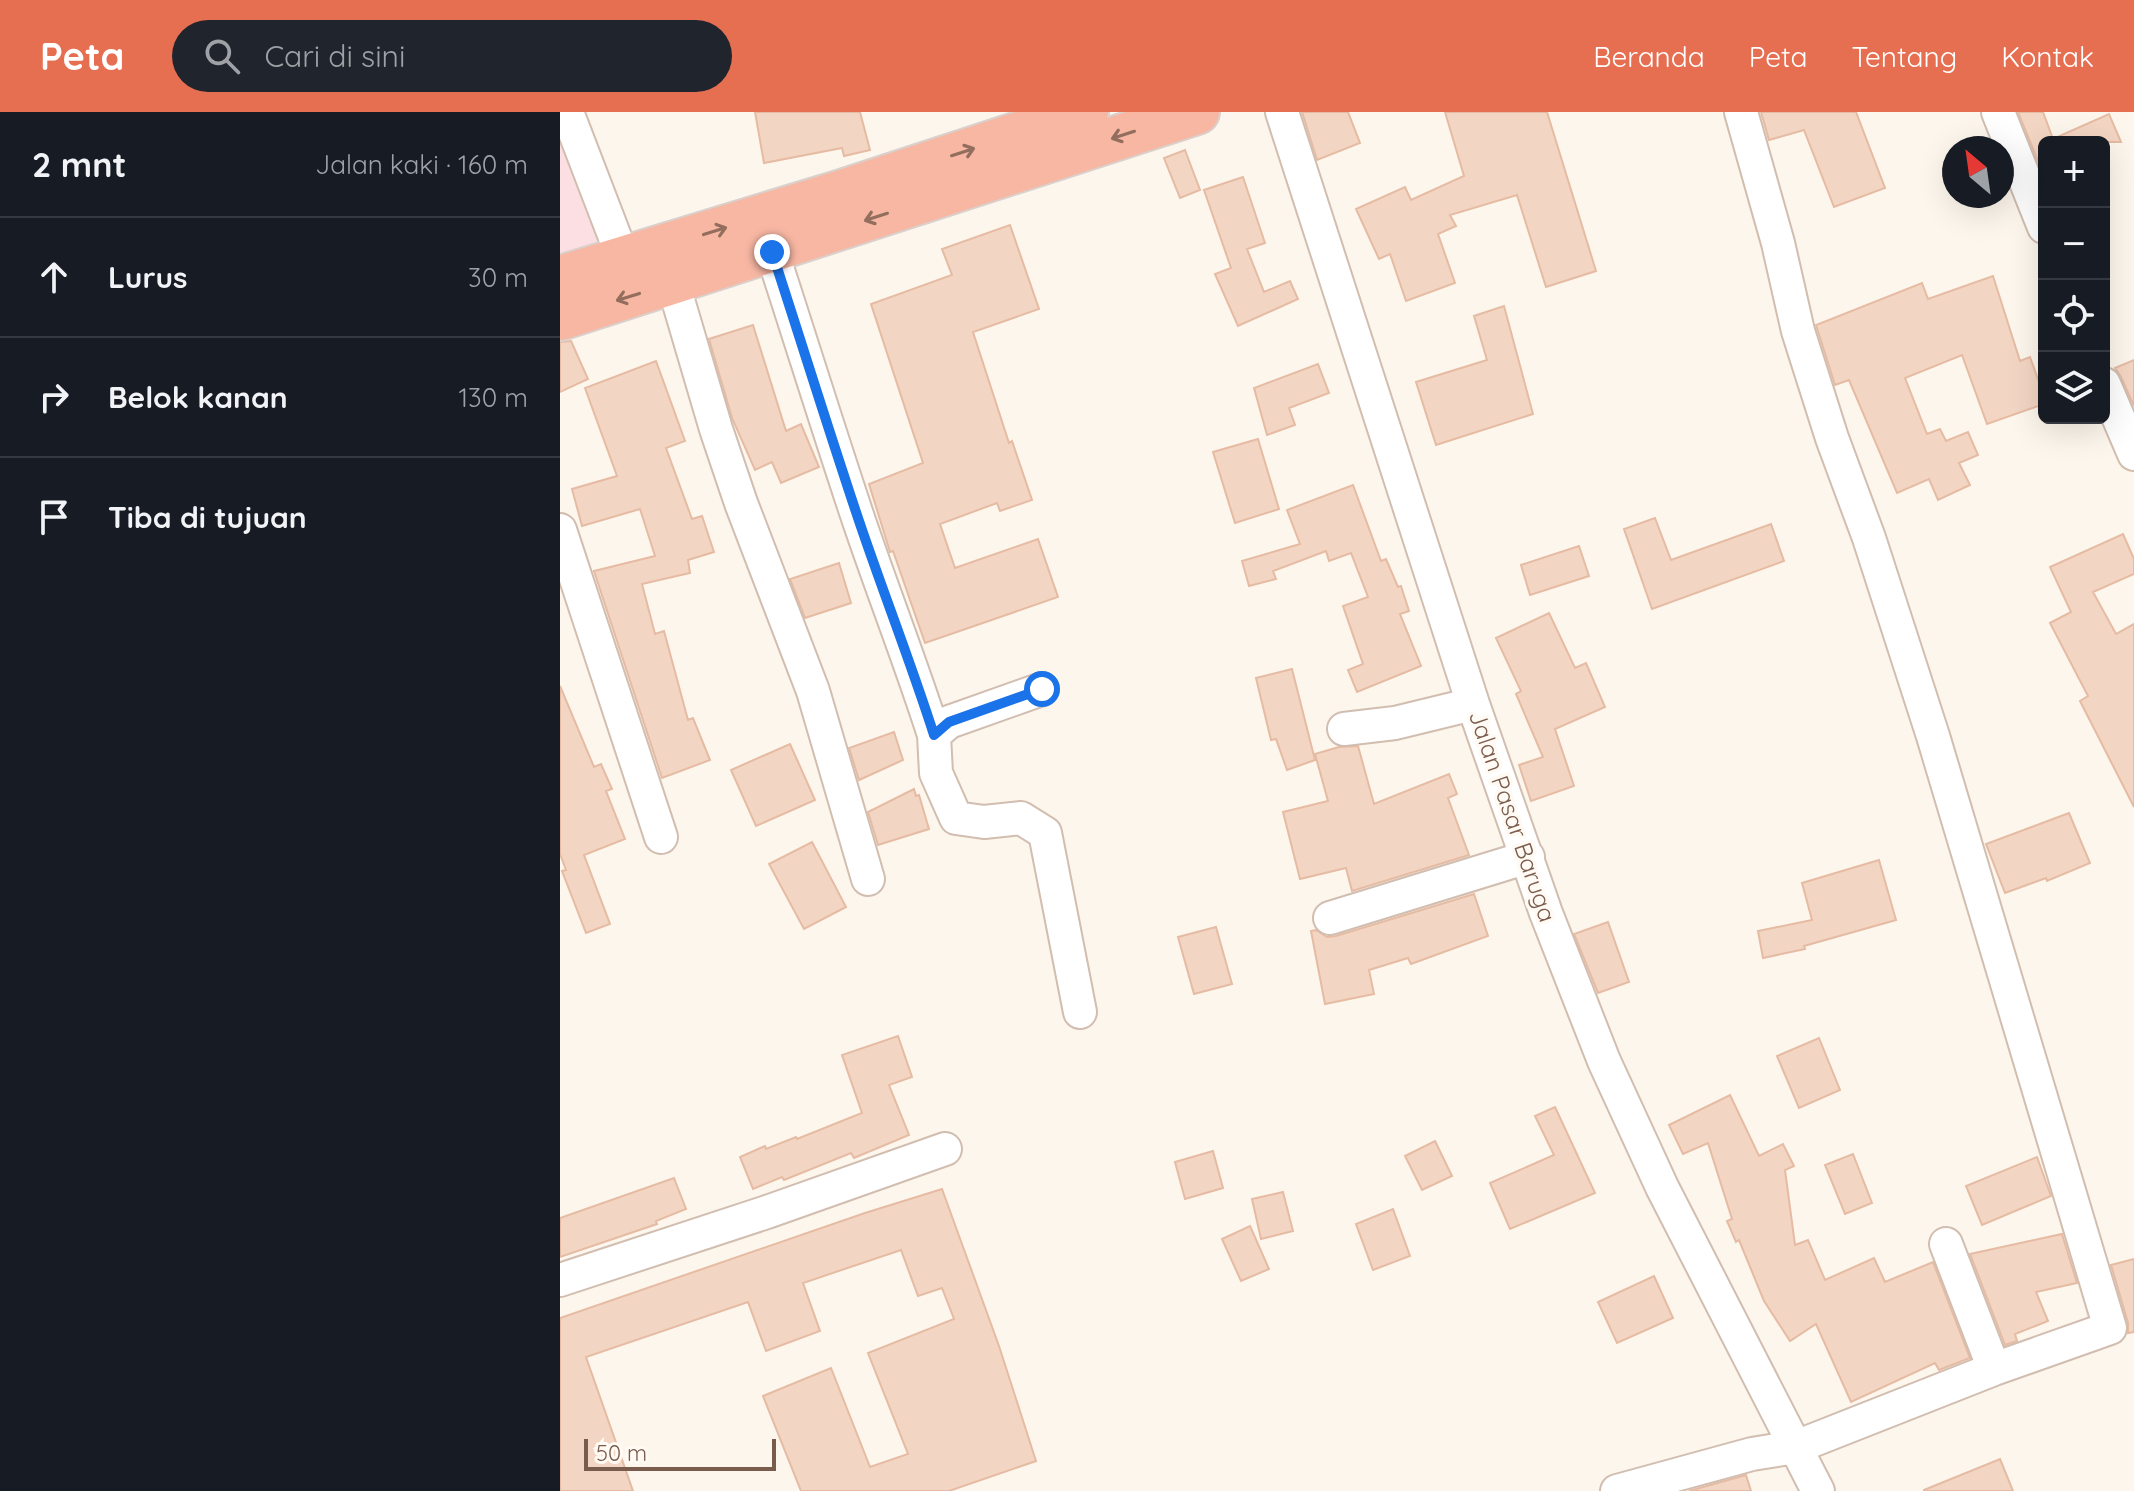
<!DOCTYPE html>
<html lang="id">
<head>
<meta charset="utf-8">
<style>
  body { margin:0; font-family:Quicksand,sans-serif; background:#20242c; color:#f1f3f6 }
  .controls { position:absolute; right:24px; top:24px; display:grid; overflow:hidden; border-radius:12px; box-shadow:0 8px 32px #0002 }
  .controls button { width:72px; height:72px; display:grid; place-items:center; padding:0; border:0; border-bottom:2px solid #363941; background:#171b24; color:#f1f3f6; font:40px sans-serif }
  .compass { position:absolute; left:1382px; top:24px; width:72px; height:72px; border-radius:50%; background:#171b24; box-shadow:0 8px 32px #0002; rotate:331deg }
  .scale { position:absolute; left:24px; bottom:20px; width:192px; box-sizing:border-box; padding-left:8px; border:4px solid #7a5c4d; border-top:0; font-size:22px; line-height:28px; white-space:nowrap; color:#7a5c4d; -webkit-text-stroke:6px #fffaf3; paint-order:stroke }
  .stop { position:absolute; width:24px; height:24px; margin:-18px; border:6px solid #1a73e8; border-radius:50%; background:#fff }
  .stop.end { background:#1a73e8; border-color:#fff; box-shadow:0 2px 8px #0008 }
  .list { margin:0; padding:0; list-style:none }
  h2 { display:flex; justify-content:space-between; align-items:center; height:104px; margin:0; padding:0 32px; font-size:34px }
  h2 small { font-size:26px; font-weight:400; color:#9ea1a6 }
  .list li { display:grid; grid-template-columns:52px 1fr auto; gap:24px; align-items:center; box-sizing:border-box; height:120px; padding:0 32px; border-top:2px solid #363941 }
  .list b { display:block; font-size:30px; white-space:nowrap }
  .list em { font-size:26px; font-style:normal; color:#9ea1a6 }
  .icon { flex:none; width:44px; height:44px; fill:none; stroke:currentColor; stroke-width:2; stroke-linecap:round; stroke-linejoin:round }
  .map { position:relative; flex:none; width:1574px; height:1379px; overflow:hidden }
  header { display:flex; align-items:center; gap:48px; box-sizing:border-box; height:112px; padding:0 40px; background:#e76f51; color:#fff }
  header strong { font-size:38px }
  nav { display:flex; gap:44px; margin-inline-start:auto; font-size:28px }
  .search { width:560px; height:72px; background:#20242c; display:flex; align-items:center; gap:20px; box-sizing:border-box; padding:0 28px; border-radius:44px; color:#9ea1a6; font-size:30px }
  main { display:flex }
  aside { flex:1; background:#171b24 }
  .map>svg:first-child { display:block }
</style>
</head>
<body>
<header>
<strong>Peta</strong>
<div class="search"><svg class="icon" aria-label="search" viewBox="0 0 24 24"><circle cx="10" cy="10" r="6"/><path d="M15 15l6 6"/></svg>Cari di sini</div>
<nav><a>Beranda</a><a>Peta</a><a>Tentang</a><a>Kontak</a></nav>
</header>
<main>
<aside>
<h2>2 mnt<small>Jalan kaki · 160 m</small></h2>
<ul class="list">
<li><svg class="icon" aria-label="ahead" viewBox="0 0 24 24"><path d="M12 20V5M6 11l6-6 6 6"/></svg><div><b>Lurus</b></div><em>30 m</em></li>
<li><svg class="icon" aria-label="right" viewBox="0 0 24 24"><path d="M7 20v-9h11M14 6l5 5-5 5"/></svg><div><b>Belok kanan</b></div><em>130 m</em></li>
<li><svg class="icon" aria-label="arrive" viewBox="0 0 24 24"><path d="M6 21V4h12l-3 4 3 4H6"/></svg><div><b>Tiba di tujuan</b></div></li>
</ul>
</aside>
<div class="map">
<svg width="1574" height="1379" viewBox="0 0 1574 1379">
  <rect width="100%" height="100%" fill="#fdf6ec"/>
  <!-- medical -->
  <path fill="#fbdfe3" d="M0,6L50,136L0,153Z"/>
  <!-- building -->
  <path fill="#f3d5c3" stroke="#e6bba3" stroke-width="2" d="M195,0H300L310,38L284,44L282,36L204,51Z
    M742,0H788L800,31L757,48Z
    M885,0H987L1036,159L986,175L957,83L890,103L896,114L878,122L895,171L846,189L830,142L819,147L796,97L845,75L851,88L904,64Z
    M1201,0H1296L1325,76L1274,95L1244,18L1209,28Z
    M1458,0H1483L1493,27L1549,2L1561,30H1484V64Z
    M625,38L640,78L620,86L604,46Z
    M683,65L705,131L687,137L704,180L730,169L738,187L678,214L655,162L671,156L644,78Z
    M450,113L479,197L413,220L449,331L452,329L472,388L440,399L437,391L380,412L395,456L478,427L498,485L365,531L333,439L330,440L309,372L363,351L311,192L392,163L382,137Z
    M1433,164L1460,249L1470,245L1484,284V292L1427,312L1402,243L1345,266L1367,322L1380,317L1386,329L1408,320L1418,343L1399,351L1410,373L1378,388L1369,367L1337,381L1289,268L1275,273L1256,213L1362,171L1368,187Z
    M944,194L973,302L876,333L856,270L927,248L914,204Z
    M193,213L226,319L241,312L259,355L221,371L212,350L195,358L172,306L149,227Z
    M11,229L28,267L0,280V230Z
    M1574,248V294L1561,265L1555,256Z
    M96,249L125,329L106,336L132,407L142,404L154,440L128,448L130,461L82,472L95,522L104,519L128,608L133,606L150,648L102,666L34,459L95,444L80,397L22,414L12,377L57,364L25,276Z
    M758,252L769,281L729,296L735,313L707,323L694,276Z
    M698,327L719,397L675,411L653,340Z
    M793,373L821,449L826,447L838,475L841,474L849,499L840,502L861,554L797,580L788,558L803,552L783,494L808,485L791,441L769,449L766,439L713,459L716,467L689,474L682,449L740,432L727,398Z
    M1095,406L1111,448L1211,412L1224,449L1092,497L1064,417Z
    M1563,422L1574,447V462L1533,480L1556,522L1574,512V695L1520,589L1528,584L1490,511L1511,500L1490,455Z
    M1019,434L1029,464L970,483L961,453Z
    M279,451L291,491L245,506L230,467Z
    M989,501L1015,556L1026,551L1045,595L995,617L1014,674L971,689L959,653L983,645L956,582L961,579L936,526Z
    M732,557L755,648L727,658L716,627L711,628L696,566Z
    M0,574L34,655L41,652L52,677L46,679L65,727L24,743L50,812L26,821L2,759L6,758L0,742Z
    M334,620L343,648L299,668L289,636Z
    M230,632L255,688L196,714L171,658Z
    M798,634L814,692L889,662L897,682L888,686L909,743L792,779L786,756L740,767L723,700L768,689L755,642L779,635Z
    M354,677L356,684L359,683L369,717L318,733L308,700Z
    M1509,701L1530,751L1487,769L1486,766L1445,781L1426,732Z
    M252,730L286,795L244,817L209,752Z
    M1319,748L1336,808L1244,834L1245,837L1203,846L1198,819L1252,808L1242,771Z
    M914,782L928,824L851,852L848,846L809,858L814,882L765,892L751,819L756,818L767,825L776,824Z
    M1048,810L1069,870L1038,881L1014,822Z
    M656,815L672,872L634,882L618,825Z
    M338,924L352,965L329,973L349,1023L294,1046L291,1041L224,1068L222,1065L193,1077L180,1045L205,1034L206,1037L236,1025L237,1027L302,1001L282,943Z
    M1259,926L1280,978L1239,996L1217,944Z
    M1170,983L1199,1044L1223,1032L1234,1054L1225,1058L1235,1133L1248,1128L1265,1168L1314,1146L1325,1170L1373,1150L1410,1246L1379,1258L1375,1251L1291,1290L1256,1212L1230,1229L1204,1189L1179,1128L1176,1130L1167,1109L1172,1107L1148,1031L1123,1042L1109,1013Z
    M995,995L1035,1081L950,1117L930,1071L994,1043L975,1004Z
    M875,1029L892,1064L862,1078L845,1044Z
    M653,1039L663,1076L625,1087L615,1050Z
    M1293,1042L1312,1091L1285,1102L1265,1053Z
    M1477,1045L1491,1084L1422,1113L1406,1074Z
    M114,1066L126,1097L96,1109L97,1112L0,1145V1106Z
    M382,1077L439,1234L476,1349L389,1379H241L203,1284L271,1256L310,1355L348,1342L308,1241L394,1207L382,1176L358,1184L341,1138L243,1171L260,1219L206,1239L188,1190L26,1245L73,1379H0V1206L305,1101Z
    M723,1080L733,1119L701,1127L692,1087Z
    M833,1097L850,1144L813,1158L796,1112Z
    M690,1114L709,1157L681,1169L662,1127Z
    M1502,1122L1517,1171L1476,1180L1488,1209L1455,1222L1457,1229L1445,1233L1410,1142Z
    M1574,1147V1220L1568,1221V1211L1551,1153Z
    M1094,1164L1113,1206L1057,1231L1038,1190Z
    M1440,1347L1453,1379H1364V1378Z
    M1186,1363L1191,1379H1129Z"/>
  <g fill="none" stroke-linecap="round" stroke-linejoin="round">
    <!-- street casing -->
    <g stroke="#d1beb0" stroke-width="36">
      <path id="street" d="M7,0L63,146
        M722,0L913,592L986,801L1044,949L1102,1075L1258,1379
        M1438,0L1484,115
        M212,140C240,226 267,313 296,400C321,475 350,548 374,623L389,610L482,577
        M113,171L156,317L181,391L253,579L308,767
        M1544,272L1574,342
        M0,418L101,725
        M784,617L835,611L913,592
        M374,623L376,661L396,706L424,710L461,706L485,721L520,900
        M770,806L968,745
        M1386,1132L1434,1257
        M0,1168L207,1100L385,1037
        M1057,1379L1192,1342L1236,1335L1434,1257L1550,1216L1373,624L1309,426L1272,326L1238,219L1218,131L1181,0"/>
    </g>
    <!-- highway casing -->
    <g stroke="#dad1cd" stroke-width="48">
      <path id="highway" d="M0,166L279,81L526,0
        M0,206L637,0"/>
    </g>
    <!-- street -->
    <use href="#street" stroke="#fff" stroke-width="32"/>
    <!-- highway -->
    <use href="#highway" stroke="#f7b7a3" stroke-width="44"/>
  </g>
  <!-- one-way arrows -->
  <defs><path id="oneway-shaft" d="M-6 0H5M1.5-3L5.5 0L1.5 3" fill="none" stroke-width="1.6" stroke-linecap="round" stroke-linejoin="round" transform="scale(2)"/></defs>
  <g stroke="#936e5e">
    <use href="#oneway-shaft" transform="translate(563 23) rotate(162)"/>
    <use href="#oneway-shaft" transform="translate(403 40) rotate(-18)"/>
    <use href="#oneway-shaft" transform="translate(316 105) rotate(162)"/>
    <use href="#oneway-shaft" transform="translate(155 119) rotate(-17)"/>
    <use href="#oneway-shaft" transform="translate(68 185) rotate(163)"/>
  </g>
  <g fill="none" stroke-linecap="round" stroke-linejoin="round">
    <!-- route -->
    <path stroke="#1a73e8" stroke-width="10" d="M212,140C240,226 267,313 296,400C321,475 350,548 374,623L389,610L482,577"/>
  </g>
  <g text-anchor="middle" dominant-baseline="central" stroke-width="7" stroke-linejoin="round" paint-order="stroke">
    <!-- street labels -->
    <g font-size="24" fill="#7a5c4d" stroke="#fffaf3">
      <text transform="translate(953 704) rotate(71)">Jalan Pasar Baruga</text>
    </g>
  </g>
</svg>
<div class="controls">
<button>+</button>
<button>−</button>
<button><svg class="icon" aria-label="locate" viewBox="0 0 24 24"><circle cx="12" cy="12" r="6"/><path d="M12 2v4M12 18v4M2 12h4M18 12h4"/></svg></button>
<button><svg class="icon" aria-label="layers" viewBox="0 0 24 24"><path d="M12 4l9 5-9 5-9-5zM3 14l9 5 9-5"/></svg></button>
</div>
<svg class="compass" viewBox="-18 -18 36 36"><path d="M0-13l5 13h-10z" fill="#e53935"/><path d="M0 13l5-13h-10z" fill="#9ea1a6"/></svg>
<div class="scale">50 m</div>
<div class="stop" style="left:482px;top:577px"></div>
<div class="stop end" style="left:212px;top:140px"></div>
</div>
</main>
</body>
</html>
